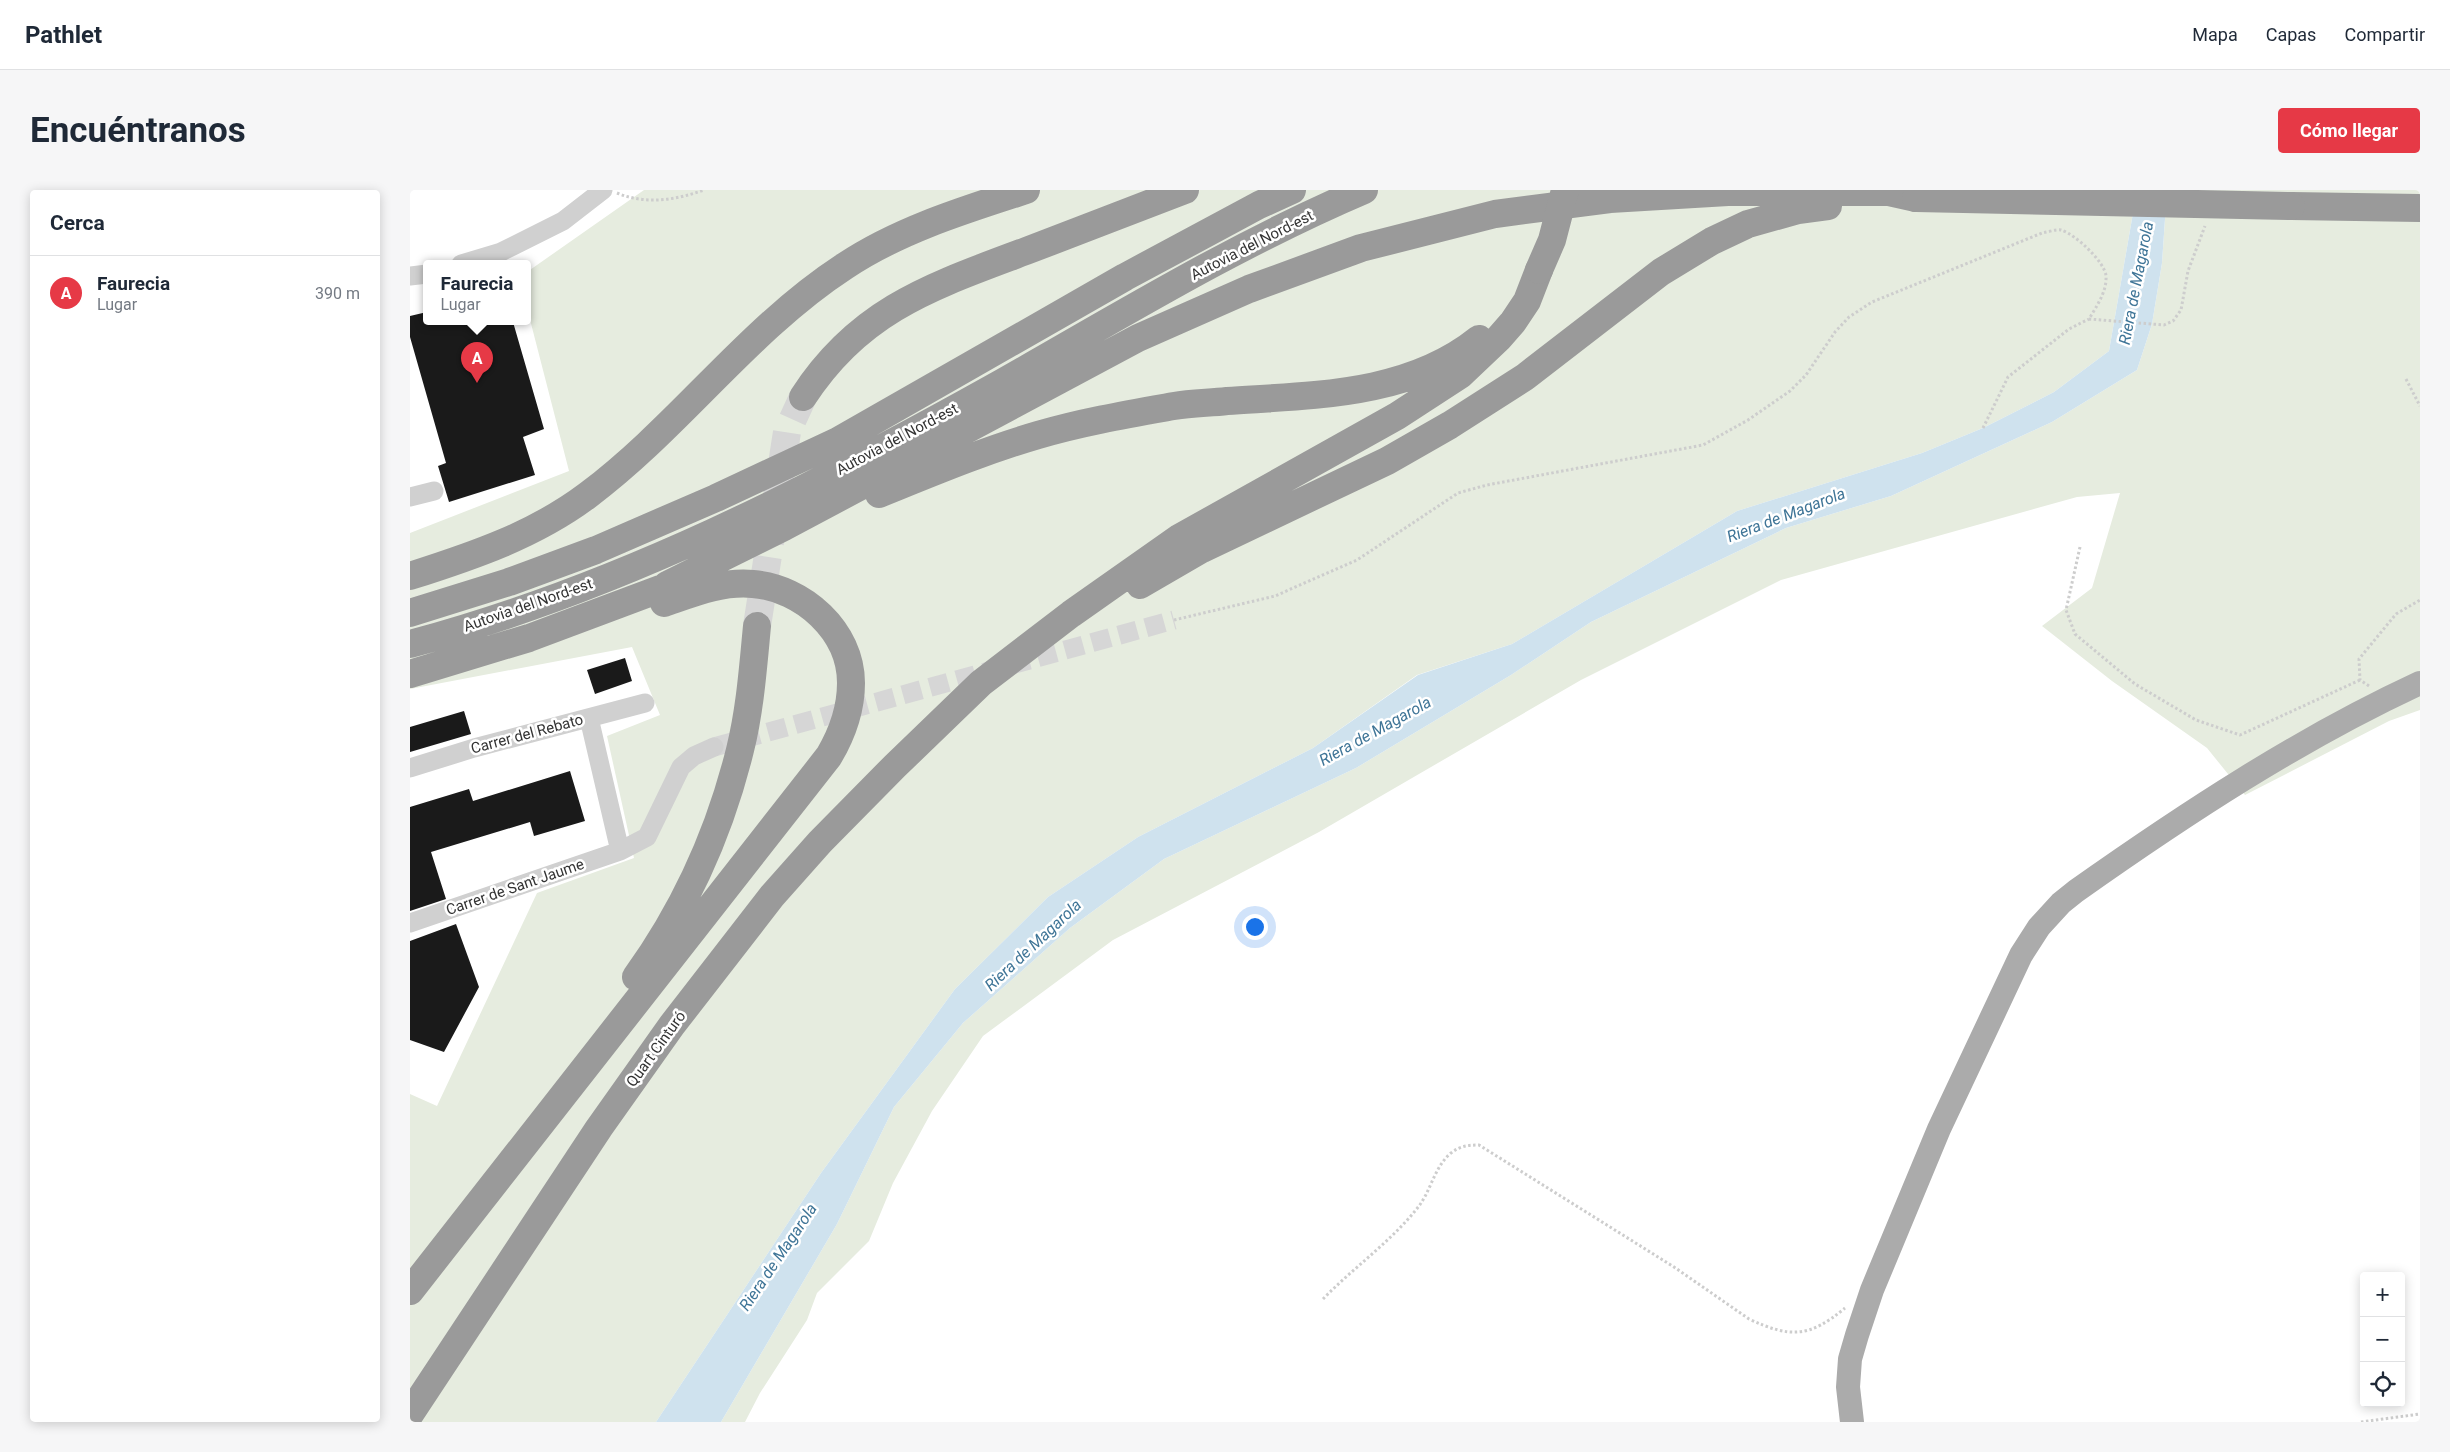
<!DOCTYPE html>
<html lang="es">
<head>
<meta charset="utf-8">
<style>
  body { margin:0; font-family:Roboto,sans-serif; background:#f6f6f7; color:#1f2937 }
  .controls { position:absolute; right:15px; bottom:15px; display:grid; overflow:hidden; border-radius:5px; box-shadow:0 2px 12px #0003 }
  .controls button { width:45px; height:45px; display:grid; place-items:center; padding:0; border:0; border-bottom:1px solid #e0e1e3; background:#fff; color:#1f2937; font:25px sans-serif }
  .you { position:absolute; left:844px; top:736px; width:18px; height:18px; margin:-12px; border:4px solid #fff; border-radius:50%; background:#1a73e8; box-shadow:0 0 0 8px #1a73e833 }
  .badge { display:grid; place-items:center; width:32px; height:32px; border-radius:50%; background:#e63946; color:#fff; font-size:16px; font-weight:700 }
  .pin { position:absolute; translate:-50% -41px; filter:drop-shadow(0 1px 2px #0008) }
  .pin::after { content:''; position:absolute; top:26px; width:18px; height:15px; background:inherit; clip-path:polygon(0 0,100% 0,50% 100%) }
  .popup { position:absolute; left:13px; top:70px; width:108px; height:65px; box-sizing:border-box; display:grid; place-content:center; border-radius:5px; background:#fff; filter:drop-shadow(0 1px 4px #0005); font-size:16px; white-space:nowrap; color:#747a83 }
  .popup b { font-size:19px; color:#1f2937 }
  .popup::after { content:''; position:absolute; left:50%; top:100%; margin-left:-10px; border:10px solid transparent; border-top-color:#fff }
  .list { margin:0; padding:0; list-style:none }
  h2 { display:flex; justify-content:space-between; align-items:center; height:65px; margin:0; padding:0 20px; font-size:21px }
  h2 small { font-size:16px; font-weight:400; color:#747a83 }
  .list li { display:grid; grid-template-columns:32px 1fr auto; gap:15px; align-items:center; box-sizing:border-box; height:75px; padding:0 20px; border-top:1px solid #e0e1e3 }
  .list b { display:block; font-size:19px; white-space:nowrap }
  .list p { margin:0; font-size:16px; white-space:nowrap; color:#747a83 }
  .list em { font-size:16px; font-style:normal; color:#747a83 }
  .icon { flex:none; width:28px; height:28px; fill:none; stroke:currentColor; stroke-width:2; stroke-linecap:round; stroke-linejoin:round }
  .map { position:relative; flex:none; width:2010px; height:1232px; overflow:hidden; border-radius:5px }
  header { display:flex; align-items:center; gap:30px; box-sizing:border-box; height:70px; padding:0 25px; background:#fff; border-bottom:1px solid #e0e1e3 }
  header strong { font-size:24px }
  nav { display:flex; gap:28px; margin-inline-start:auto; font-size:18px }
  .intro { display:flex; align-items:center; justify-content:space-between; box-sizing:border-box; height:120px; padding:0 30px }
  h1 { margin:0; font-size:35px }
  .button { padding:12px 22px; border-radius:5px; background:#e63946; color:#fff; font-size:18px; font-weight:700 }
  main { display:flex; gap:30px; padding:0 30px }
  aside { flex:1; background:#fff; border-radius:5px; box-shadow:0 2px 12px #0003 }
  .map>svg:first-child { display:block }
</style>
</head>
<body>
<header>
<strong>Pathlet</strong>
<nav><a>Mapa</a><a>Capas</a><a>Compartir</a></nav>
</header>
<div class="intro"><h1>Encuéntranos</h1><a class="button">Cómo llegar</a></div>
<main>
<aside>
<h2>Cerca<small></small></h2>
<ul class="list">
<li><span class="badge">A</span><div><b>Faurecia</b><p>Lugar</p></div><em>390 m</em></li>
</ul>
</aside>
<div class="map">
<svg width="2010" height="1232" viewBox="0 0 2010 1232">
  <rect width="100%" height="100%" fill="#fff"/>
  <!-- green -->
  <path fill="#e6ecdf" d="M234,0H1727L1699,161L1644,202L1573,238L1512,263L1327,321L1102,454L1007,485L903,558L728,647L638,707L545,799L411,983L246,1232H0V904L27,916L127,703L224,668L197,546L250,525L222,457L0,499V343L159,281L117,118V82Z
    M1757,0H2010V520L1979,531L1835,605L1797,558L1702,491L1632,436L1682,398L1710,303L1667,307L1371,390L1171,490L909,642L703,750L573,846L522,921L483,993L459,1051L407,1103L397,1130L350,1203L335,1232H311L427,1034L484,917L553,833L660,738L754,669L946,578L1101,485L1181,432L1376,338L1481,306L1642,232L1727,180L1742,134L1752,73Z"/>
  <!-- water -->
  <path fill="#cfe2ee" d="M1727,0H1757L1752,73L1742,134L1727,180L1642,232L1481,306L1376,338L1181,432L1101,485L946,578L754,669L660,738L553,833L484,917L427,1034L311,1232H246L411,983L545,799L638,707L728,647L903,558L1008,485L1102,454L1327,321L1512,263L1573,238L1644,202L1699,161Z"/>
  <!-- building -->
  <path fill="#1a1a1a" d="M17,122V132H103L134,239L113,247L125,285L39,312L28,276L36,273L0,147V126Z
    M215,468L222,491L185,504L177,480Z
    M54,521L61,544L0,562V537Z
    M160,581L175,631L124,646L120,632L21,662L36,709L0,721V617L59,599L63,611Z
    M46,734L69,797L34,862L0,850V751Z"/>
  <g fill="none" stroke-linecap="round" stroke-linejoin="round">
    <!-- minor-tunnel -->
    <path stroke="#d6d6d6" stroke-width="19" stroke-dasharray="19 9" stroke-linecap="butt" d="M304,557L764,430"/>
    <!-- highway-tunnel -->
    <path stroke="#d6d6d6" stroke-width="28" stroke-dasharray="28 14" stroke-linecap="butt" d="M347,436L377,242L393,207"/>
    <!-- path -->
    <path stroke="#cdcdcd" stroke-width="3" stroke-dasharray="2.5 2.5" stroke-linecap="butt" d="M207,3C236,15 266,10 294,0
      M1996,189L2010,216
      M1573,238L1598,187L1659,139L1679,129
      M1670,357L1656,420L1665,444L1725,494L1786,530L1830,545L1950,490
      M764,430L865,406L947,370L1048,303L1077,295L1293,255L1338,230L1380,201L1396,185L1425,142L1439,127L1462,112L1632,43C1638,42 1646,39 1651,40C1665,44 1695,72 1696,86C1697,102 1686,117 1679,129L1754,135L1763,131L1771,120L1778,81L1795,36
      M1959,496L1950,490L1949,469L1986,424L2010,410
      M913,1109C944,1077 982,1051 1009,1016C1021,1000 1025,976 1041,963C1050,956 1058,955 1069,955L1264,1077L1339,1129C1380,1148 1399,1148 1435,1118
      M1951,1232L2010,1224"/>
    <!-- minor -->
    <path stroke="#d0d0d0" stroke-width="19" d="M51,74L91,62L153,31L193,0
      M0,86L17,84
      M0,307L24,301
      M179,528L210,661
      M0,578L64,558L235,513
      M0,733L210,661L237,647L271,577L284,566L304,557"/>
    <!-- major -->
    <path stroke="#ababab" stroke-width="24" d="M1442,1232L1438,1197L1440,1169L1447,1145L1462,1100L1529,939L1611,765L1629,737L1651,713L1666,701C1775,624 1889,549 2010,493"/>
    <!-- highway -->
    <path stroke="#9a9a9a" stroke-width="28" d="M1881,16L2010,18
      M393,207C450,119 523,96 616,61C669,41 722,20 775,0
      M469,304C521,283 573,261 628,245C672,232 719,224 764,216C782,213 800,213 817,211C904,205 998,206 1069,149
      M0,386C63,366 125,345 178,305C270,236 338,139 435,76C489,40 554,20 616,0
      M257,395L374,337L728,148L839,99L951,58L1085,24L1200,9L1318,2H1479L1506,8
      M730,395L792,359L977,271L1040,235L1115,187L1251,82L1302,51L1338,34L1388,20L1418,16
      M0,423L99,392L186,360L306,308L428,251L715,87L849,15L882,0
      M0,454C207,399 402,299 588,195C708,127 827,54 954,0
      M0,484L119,448L274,390
      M226,787C275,719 310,641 330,560C340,520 343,478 347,436
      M0,1101L419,566C432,544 441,518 441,493C441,441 393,398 343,394C312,391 283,403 254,413
      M0,1224L189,938L262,835L362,706L410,652L485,576L571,493L661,424L769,348L987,226L1050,185L1089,148L1103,132L1117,111L1129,80"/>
    <!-- highway-bridge -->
    <path stroke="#9a9a9a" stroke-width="28" d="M1506,8L1881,16
      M1129,80L1142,50L1155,0"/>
  </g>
  <g text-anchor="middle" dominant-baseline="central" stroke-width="5" stroke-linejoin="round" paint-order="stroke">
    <!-- street labels -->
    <g font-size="15" fill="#333" stroke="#fff">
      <text transform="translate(842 55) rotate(-27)">Autovia del Nord-est</text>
      <text transform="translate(487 249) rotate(-28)">Autovia del Nord-est</text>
      <text transform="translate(118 415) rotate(-19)">Autovia del Nord-est</text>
      <text transform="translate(117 544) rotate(-15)">Carrer del Rebato</text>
      <text transform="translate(105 697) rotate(-19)">Carrer de Sant Jaume</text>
      <text transform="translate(246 859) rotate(-54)">Quart Cinturó</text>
    </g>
    <!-- water labels -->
    <g font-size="16" font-style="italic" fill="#3f7597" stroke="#fff">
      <text transform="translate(1726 93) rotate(-79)">Riera de Magarola</text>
      <text transform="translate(1376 325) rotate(-21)">Riera de Magarola</text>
      <text transform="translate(965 541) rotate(-29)">Riera de Magarola</text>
      <text transform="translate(623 755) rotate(-43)">Riera de Magarola</text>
      <text transform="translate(368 1067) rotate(-56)">Riera de Magarola</text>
    </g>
  </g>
</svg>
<div class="controls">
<button>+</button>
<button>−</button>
<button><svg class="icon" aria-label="locate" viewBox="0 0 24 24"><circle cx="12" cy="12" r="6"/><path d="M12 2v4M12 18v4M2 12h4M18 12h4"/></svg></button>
</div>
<div class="you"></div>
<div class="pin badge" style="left:67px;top:193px">A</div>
<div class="popup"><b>Faurecia</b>Lugar</div>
</div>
</main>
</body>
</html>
